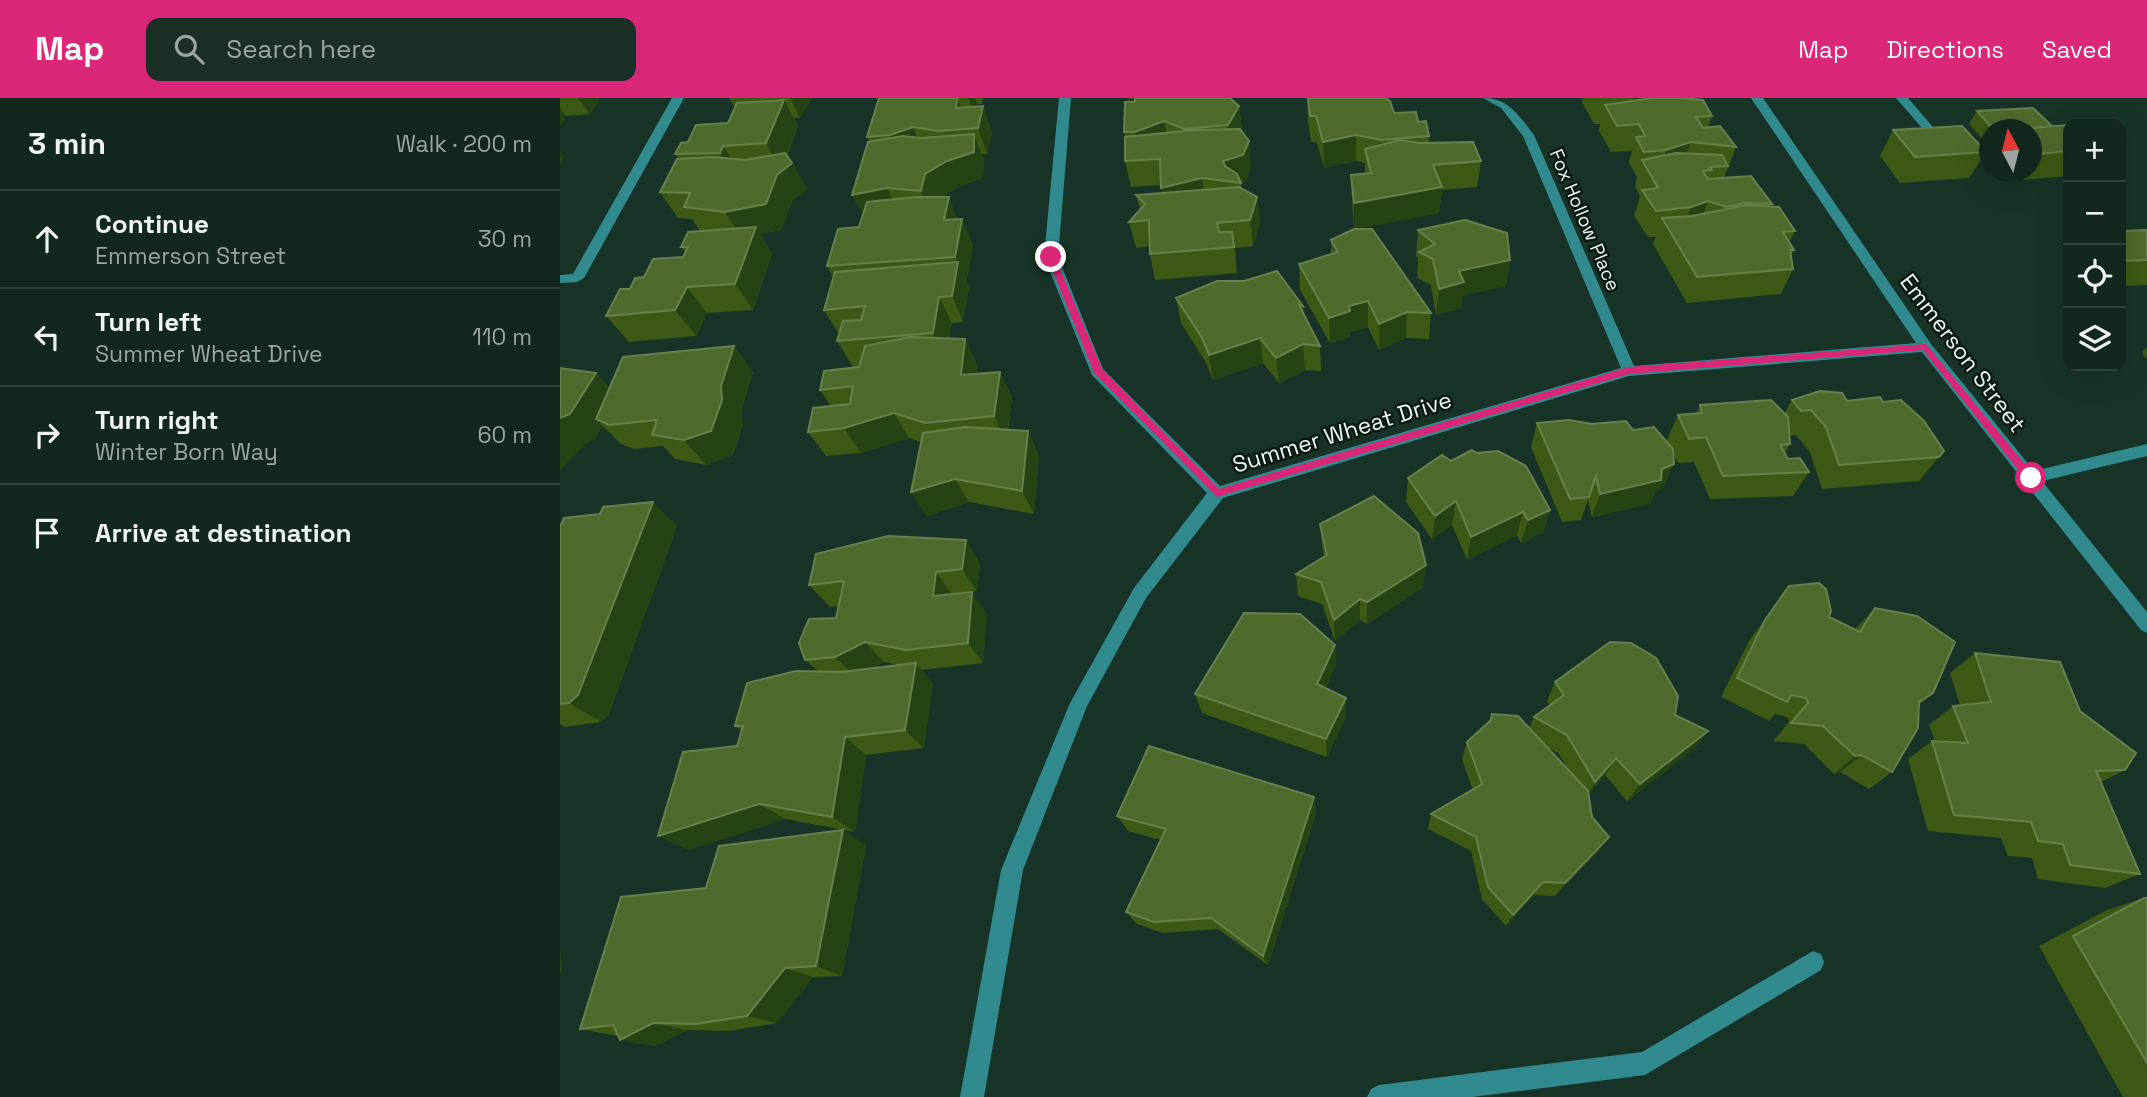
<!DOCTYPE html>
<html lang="en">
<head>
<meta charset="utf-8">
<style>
  body { margin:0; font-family:"Space Grotesk",sans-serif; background:#1b2f27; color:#f1f3f6 }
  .controls { position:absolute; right:21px; top:21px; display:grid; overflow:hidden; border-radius:14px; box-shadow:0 7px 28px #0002 }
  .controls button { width:63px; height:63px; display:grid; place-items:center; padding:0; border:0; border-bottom:2px solid #31443c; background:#12271e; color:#f1f3f6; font:35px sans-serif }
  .compass { position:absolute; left:1419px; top:21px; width:63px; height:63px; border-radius:50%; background:#12271e; box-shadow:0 7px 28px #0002; rotate:353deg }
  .stop { position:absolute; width:21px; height:21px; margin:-16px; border:5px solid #db2777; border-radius:50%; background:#fff }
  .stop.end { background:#db2777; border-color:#fff; box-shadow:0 2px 7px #0008 }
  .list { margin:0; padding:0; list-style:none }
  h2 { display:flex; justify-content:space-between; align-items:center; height:91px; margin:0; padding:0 28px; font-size:30px }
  h2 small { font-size:23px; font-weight:400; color:#9ca5a4 }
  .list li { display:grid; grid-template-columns:46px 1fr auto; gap:21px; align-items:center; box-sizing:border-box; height:98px; padding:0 28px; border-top:2px solid #31443c }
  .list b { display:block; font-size:26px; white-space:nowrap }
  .list p { margin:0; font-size:23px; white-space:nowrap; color:#9ca5a4 }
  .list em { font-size:23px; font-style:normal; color:#9ca5a4 }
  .icon { flex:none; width:38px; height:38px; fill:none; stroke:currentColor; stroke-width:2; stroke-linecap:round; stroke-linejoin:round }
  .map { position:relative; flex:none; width:1587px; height:999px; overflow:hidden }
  header { display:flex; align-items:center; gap:42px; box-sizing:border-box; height:98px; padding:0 35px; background:#db2777; color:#fff }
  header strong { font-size:33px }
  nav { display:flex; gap:38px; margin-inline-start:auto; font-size:24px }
  .search { width:490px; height:63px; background:#1b2f27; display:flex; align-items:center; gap:18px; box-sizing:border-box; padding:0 24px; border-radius:14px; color:#9ca5a4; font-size:26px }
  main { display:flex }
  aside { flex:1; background:#12271e }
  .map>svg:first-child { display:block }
</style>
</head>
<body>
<header>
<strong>Map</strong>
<div class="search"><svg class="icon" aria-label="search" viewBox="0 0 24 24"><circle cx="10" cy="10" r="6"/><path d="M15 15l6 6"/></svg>Search here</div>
<nav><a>Map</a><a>Directions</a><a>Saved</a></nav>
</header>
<main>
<aside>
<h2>3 min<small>Walk · 200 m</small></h2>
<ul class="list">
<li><svg class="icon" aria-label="ahead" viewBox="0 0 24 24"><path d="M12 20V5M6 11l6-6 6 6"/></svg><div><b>Continue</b><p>Emmerson Street</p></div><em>30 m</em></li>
<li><svg class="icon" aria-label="left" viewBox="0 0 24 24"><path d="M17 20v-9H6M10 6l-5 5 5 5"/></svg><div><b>Turn left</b><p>Summer Wheat Drive</p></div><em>110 m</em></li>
<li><svg class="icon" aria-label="right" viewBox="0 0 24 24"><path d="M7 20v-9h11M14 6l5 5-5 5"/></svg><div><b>Turn right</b><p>Winter Born Way</p></div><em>60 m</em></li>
<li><svg class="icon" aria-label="arrive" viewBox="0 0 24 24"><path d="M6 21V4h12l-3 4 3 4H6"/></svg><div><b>Arrive at destination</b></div></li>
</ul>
</aside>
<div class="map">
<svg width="1587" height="999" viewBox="0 0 1587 999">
  <rect width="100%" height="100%" fill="#183428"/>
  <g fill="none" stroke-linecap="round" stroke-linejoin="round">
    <!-- minor -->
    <path fill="#318b8e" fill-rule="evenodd" d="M112,0H124L24,180L17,184L0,185V177L13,176Z
      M499,0H511L498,159L543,271L660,388L1061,270L963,38L941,10L923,0C949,0 959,18 974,37L1074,268L1356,245L1191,0H1203L1371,246L1474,373L1587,346V358L1482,383L1587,514V535L1581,532L1362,254L1069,278L663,400L586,500L527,608L463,772L424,999H400L441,772L510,605L574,490L647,395L532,277L484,159Z
      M1336,0H1348L1384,42V46H1376Z
      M1253,853L1261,856L1264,864L1261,872L1085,977L912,999H807L811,991L819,987L1082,954Z"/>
  </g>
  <!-- wall -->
  <path fill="#3d5915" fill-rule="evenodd" d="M0,0H40L30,16L6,18L0,27Z
    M169,0H252L240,20H234L238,28L227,58L247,91L232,103L221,132L200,136L212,155L193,212L147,215L136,238L69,244L46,218L70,191L84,179L123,159L125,154L121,149L140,133L132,121L118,120L100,94L119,61L115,56L128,44L168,25L175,10Z
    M319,0H423L422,6H417L418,8H423L432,34L427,56H422L424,62L423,80L398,89L382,99L398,121H402L413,147L406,184L409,190L403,224L392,225L389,241H405L417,267L416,276L440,274L452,299L448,332L468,333L479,358L474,416L409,404L367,418L351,394L361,344L349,340L301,355L266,358L248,334L271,308L260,292L299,269L300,268L293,269L277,243L279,236L264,212L274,180L267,168L299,129L303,117L309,44L307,39Z
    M568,0H670L679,8L682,33L691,69L686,83L681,85L682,91L697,99L700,125L693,148L675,150L677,175L595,182L590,156V148L576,150L569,124L580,112L576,97L602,95L601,87L571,89L565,63V40L564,34L569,4Z
    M747,0L834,15L858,24L869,38V45L921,63L917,89L882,92L879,115L794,131L792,103L791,77L805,76V65L796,63L764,70L757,44H751L748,24Z
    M1023,0H1135L1134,1L1152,18L1148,29L1176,49L1164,80L1212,106L1211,109L1235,133L1229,145L1234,152L1231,158L1233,171L1221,196L1127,205L1093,146L1096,139H1088L1074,118L1080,98L1075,88L1077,79L1069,65L1072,53L1051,54L1039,33L1040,26H1034L1022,4Z
    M1417,13L1492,28L1508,27V78L1461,82L1453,74H1472V32H1430V47H1428L1409,26Z
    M1333,32L1426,54L1409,80L1340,85L1320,58Z
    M858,132L950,162L946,188L903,197L901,210L876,217L871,187L857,180L858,160L856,158Z
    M1587,132V187L1561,188V133Z
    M771,142L871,215L869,241L846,240L819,252L808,229L790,234V239L770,245L740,192L739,166L771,156Z
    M1508,154V167L1503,161Z
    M616,200L743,208L744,216L760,248L761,273L745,272L719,285L703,265L653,282L646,265L621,225Z
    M1587,249V261L1582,255Z
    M193,274L181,313L183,327L173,357L146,367L115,361L103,348L74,351L61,346L43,328L35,340L26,345L36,275L50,290Z
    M1232,302L1323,304L1384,353L1359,383L1262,391L1250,354L1236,337L1229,338L1230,346L1225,355L1228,361L1249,374L1233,398L1150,401L1134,364L1118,365L1114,357L1103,390L1096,393L1090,406L1032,419L1028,402L1021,422L1002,424L971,349L977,325L1073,332L1109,346L1107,342L1118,317L1136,316L1140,307L1224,316Z
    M891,363L990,412L983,435L961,445L957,437L907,462L892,427L872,441L846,404L848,380Z
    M93,404L117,428L49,616L41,624L5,629L0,626V429L40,416Z
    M760,426L863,489L807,526L800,522L775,543L762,506L738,498L736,476L764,459L762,449Z
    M420,465L417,493L392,496L427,516L423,565L361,572L373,585L364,650L306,657L295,734L225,721L128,752L177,648L182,633L175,628L258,573L245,562L276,520L279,508L270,509L249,487ZM324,564L338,567L313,570Z
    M1229,488L1269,519L1295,531L1315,510L1373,595L1359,607L1332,674L1309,691L1280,674L1274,676L1244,646L1213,643L1229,624L1227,619L1215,616L1209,623L1161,599L1189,543Z
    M775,547L776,567L766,590L786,619L767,659L642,615L635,596Z
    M1415,555L1520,613L1565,672L1541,684L1580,776L1545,790L1478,781L1472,760L1448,758L1441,740L1368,733L1348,661L1372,643H1375L1369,627L1393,608L1400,607L1390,575Z
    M995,584L1115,617L1148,633L1134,651L1067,703L1045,677L1029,696L1032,719L1049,739L1038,753L995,798L974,797L946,828L922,801L911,753L868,731L871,716L913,692L902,661L907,644L930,623L932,616L969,630L974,619L990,607L987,603ZM987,649L998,655L1007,669Z
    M754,699L756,715L708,867L658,831L603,835L577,826L566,814L601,742L568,733L557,718Z
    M306,747L282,878L253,879L217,925L169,933L127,932L96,948L60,942L58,938L20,931L146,790Z
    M1584,800H1587V999H1563L1479,848L1547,812Z"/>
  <!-- shaded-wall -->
  <path fill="#264313" d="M18,0H40L30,16Z
    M230,0H252L240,20Z
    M397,0L406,25L396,10Z
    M408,0H415L419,12L417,24Z
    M568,0H613L570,10Z
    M1073,0H1103L1067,25Z
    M224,2L238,28L221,71L206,45Z
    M423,8L432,34L427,56L418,30Z
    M679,8L682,34L672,53L668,27Z
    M0,10L6,18L0,27Z
    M604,23L609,49L581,60L575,34Z
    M353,29L364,55L342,63L330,37Z
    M414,36L424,62L423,80L398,89L377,102L373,120L361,93L365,76Z
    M796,37V63L764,70L763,44Z
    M689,43L691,69L686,83L679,85L666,83L663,63Z
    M1131,44L1122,70L1098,78L1106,52Z
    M163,48L179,74L177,81L160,55Z
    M0,53L4,58L0,65Z
    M232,65L247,91L232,103L221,132L200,136L212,155L193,212L175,186L182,140L165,114Z
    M642,80L646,106L606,116L601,90Z
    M882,89L879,115L794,131V105Z
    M327,90L340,116L306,123L292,97Z
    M389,99L399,125L384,122Z
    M697,99L700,125L693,148L690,122Z
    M1148,103L1139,129L1122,135L1131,109Z
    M1185,105L1175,131L1156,135L1166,109Z
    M402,121L413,147L406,184L409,190L403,224L392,198L397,165L395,159Z
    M950,162L946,188L903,197L901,210L876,217L879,191L899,173Z
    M127,189L147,215L136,238L115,212Z
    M379,199L392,225L385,260L373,235Z
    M808,203V229L790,234V239L770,245L769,220L789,208Z
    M847,214L846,240L819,252V226Z
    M700,240L703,265L653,282L649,257Z
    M405,241L417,267L413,302L401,277Z
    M743,246L745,272L719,285L716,260Z
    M174,248L193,274L181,313L183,327L173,357L146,367L124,342L161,288Z
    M440,274L452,299L446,342L434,318Z
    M36,275L60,301L36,321L43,328L35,340L26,345L0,373V320Z
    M334,315L349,340L301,355L284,330Z
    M468,333L479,358L474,416L462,393Z
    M1114,366L1103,390L1096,393L1090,406L1032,419L1040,396Z
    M395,381L409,404L367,418L351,394Z
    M896,403L892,427L872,441L875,418Z
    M93,404L117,428L49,616L41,624L9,605Z
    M990,412L983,435L961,445L968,422Z
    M963,414L957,437L907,462L911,439Z
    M406,442L420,465L417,493L402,471Z
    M866,467L863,489L807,526V504Z
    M376,474L392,496L373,498Z
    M412,494L427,516L423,565L408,545Z
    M800,501V522L775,543L774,522Z
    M305,544L324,564L296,579L275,559Z
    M775,547L776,567L759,606L757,586Z
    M356,565L373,585L364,650L345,632Z
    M786,600V619L767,659L766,641Z
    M1148,633L1134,651L1067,703L1080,686Z
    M285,639L306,657L295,734L272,719Z
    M1302,657L1280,674L1274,676L1295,658Z
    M1056,660L1045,677L1025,701L1035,684Z
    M754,699L756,715L708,867L703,858Z
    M199,706L225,721L128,752L98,738Z
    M283,732L306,747L282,878L256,868Z
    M1049,739L1038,753L995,798L1005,785Z
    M983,784L974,797L946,828L953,817Z
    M0,848L2,874L0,875Z
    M225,870L253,879L217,925L187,918Z
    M93,925L127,932L96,948L60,942Z"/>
  <!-- building -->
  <path fill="#4f6a2d" stroke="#67814c" stroke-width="2" d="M319,0H397L396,10L423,8L418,30L378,33L353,29L330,37L307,39Z
    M575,0H670L679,8L668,27L624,31L604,23L575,34H564L565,4H575Z
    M748,0H825L830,3L834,15L856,14L858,24L866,23L869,38L821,42L796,37L763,44L756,18H750Z
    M1092,0H1121L1143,2L1152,18L1136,19L1143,30L1160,28L1176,49L1131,44L1106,52L1084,54L1076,39L1085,38L1079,26L1057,28L1045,7Z
    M224,2L206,45L163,48L160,55L115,56L121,45L128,44L136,27L168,25L177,5Z
    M1473,10L1492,28L1455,32H1434L1417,13Z
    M1508,27V53L1479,56L1472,49V32L1454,31Z
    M1402,28L1426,54L1355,59L1333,32Z
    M680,31L689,43L683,57L663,63L665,68L677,76L681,85L642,80L601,90L600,61L565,63V39L635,32Z
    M414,36V54L387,63L365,76L361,93L327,90L292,97L308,44L343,38L361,40Z
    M840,42L859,45L913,44L921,63L873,67L882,89L794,105L791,77L811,75L805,51Z
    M225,55L232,65L217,77L206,106L165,114L124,109L130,95L100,94L117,61L153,59L185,62Z
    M1116,55L1162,57L1168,68L1150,69L1152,72L1143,73L1148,81L1191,78L1212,106L1185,105L1166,109L1148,103L1131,109L1096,113L1082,92L1098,90L1082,62Z
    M679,89L697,99L690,122L657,125L659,134H672L674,149L590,156L589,122L569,124L585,106L576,97Z
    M357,99H389L384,122L402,121L395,159L267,168L278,131L299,129L307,104Z
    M1187,107L1219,109L1235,133L1223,134L1234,152H1230L1233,171L1137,179L1102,120L1132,118Z
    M905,122L947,135L950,162L899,173L904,184L879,191L873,161L859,154L875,146L858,132Z
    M196,129L175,186L127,189L115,212L46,218L60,191H70L75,180L84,179L93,161L123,159L128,149H121L128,134Z
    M794,131H812L871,215L847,214L819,226L808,203L789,208L790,213L769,220L739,166L778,154L771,142Z
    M1587,132V162L1561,163V133Z
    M398,164L392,198L379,199L373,235L277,243L283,223L301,222L305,208L264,212L275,174Z
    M717,173L743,208L739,207L760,248L743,246L716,260L700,240L649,257L642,240L616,200L657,183H684Z
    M350,239L405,241L401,277L440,274L434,318L365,325L334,315L284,330L248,334L253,310L290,306L293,288L260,292L264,273L299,269L305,248Z
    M174,248L161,288L162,302L151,333L124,342L92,337L97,322L49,327L36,321L63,259Z
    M0,270L36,275L10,316L0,320Z
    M1260,293L1282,295L1287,303L1320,299L1323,304L1341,302L1364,323L1384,353L1379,359L1279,367L1266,329L1251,312L1241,313L1232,302Z
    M1211,302L1228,319L1230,346L1220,347L1228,361L1240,360L1249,374L1163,378L1146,339L1129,341L1118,317L1142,315L1140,307Z
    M1009,322L1032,326L1066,323L1073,332L1094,329L1113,351L1114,366L1102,371L1101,382L1040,396L1036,378L1029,399L1010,401L977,325Z
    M405,329L468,333L462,393L395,381L351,394L363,335Z
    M912,352L917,355L938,353L966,368L990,412L968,422L963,414L911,439L896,403L875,418L848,380L882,357L891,363Z
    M814,398L858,435L866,467L807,504L800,501L774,522L761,484L736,476L767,457L760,426Z
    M93,404L18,597L9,605L0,606V429L4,420L40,416L43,409Z
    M328,438L406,442L402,471L376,474L373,498L412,494L408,545L346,552L305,544L275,559L245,562L239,545L249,521L276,520L284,483L249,487L256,456Z
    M1259,485L1266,491L1271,513L1269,519L1300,534L1315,510L1357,518L1395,544L1373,595L1359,604L1358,630L1332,674L1302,657L1295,658L1263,628L1231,625L1248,605L1246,600L1231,597L1227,604L1177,580L1205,522L1229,488Z
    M684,515L740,516L775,547L757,586L786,600L766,641L635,596Z
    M1050,544L1071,545L1096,560L1118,598L1115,617L1148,633L1080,686L1056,660L1035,684L1007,637L974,619L1004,597L995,584Z
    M1415,555L1500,564L1520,613L1576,655L1565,672L1536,673L1580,776L1510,767L1503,746L1478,743L1471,724L1394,717L1372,643L1408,645L1393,608L1431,604Z
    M356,565L345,632L285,639L272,719L199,706L98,738L123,654L177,648L183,628H175L187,585L236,573L281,574Z
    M932,616L958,618L1028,693L1032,719L1049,739L1005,785L983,784L953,817L928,789L916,739L871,716L922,686L907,644L931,622Z
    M589,648L754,699L703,858L651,820L594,824L566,814L606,731L557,718Z
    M283,732L256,868L225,870L187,918L136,926L93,925L60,942L53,927L20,931L61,799L146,790L159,748Z
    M1584,800H1587V965L1513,838Z"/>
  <!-- route -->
  <path fill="#db2777" d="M491,156L495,159L542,271L659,391L1069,269L1366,246L1476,380L1471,384L1467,383L1363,252L1069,276L657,399L534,275L487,159Z"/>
  <g text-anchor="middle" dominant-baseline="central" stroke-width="5" stroke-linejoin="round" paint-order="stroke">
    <!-- far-street labels -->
    <g font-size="19" fill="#e8f9f0" stroke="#0d1913">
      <text transform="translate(1025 122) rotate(67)">Fox Hollow Place</text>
    </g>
    <!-- street labels -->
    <g font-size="23" fill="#e8f9f0" stroke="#0d1913">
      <text transform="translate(1403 255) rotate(53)">Emmerson Street</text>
      <text transform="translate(782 334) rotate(-17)">Summer Wheat Drive</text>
    </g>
  </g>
</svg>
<div class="controls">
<button>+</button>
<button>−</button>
<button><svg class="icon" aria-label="locate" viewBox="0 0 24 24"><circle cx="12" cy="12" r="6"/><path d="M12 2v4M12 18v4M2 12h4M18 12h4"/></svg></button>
<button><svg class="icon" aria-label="layers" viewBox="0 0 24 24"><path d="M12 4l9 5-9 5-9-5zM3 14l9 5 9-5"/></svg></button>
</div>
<svg class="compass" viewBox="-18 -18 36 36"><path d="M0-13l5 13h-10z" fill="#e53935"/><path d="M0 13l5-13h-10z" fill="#9ca5a4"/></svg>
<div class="stop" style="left:1471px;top:380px"></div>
<div class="stop end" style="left:491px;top:159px"></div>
</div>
</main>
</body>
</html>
